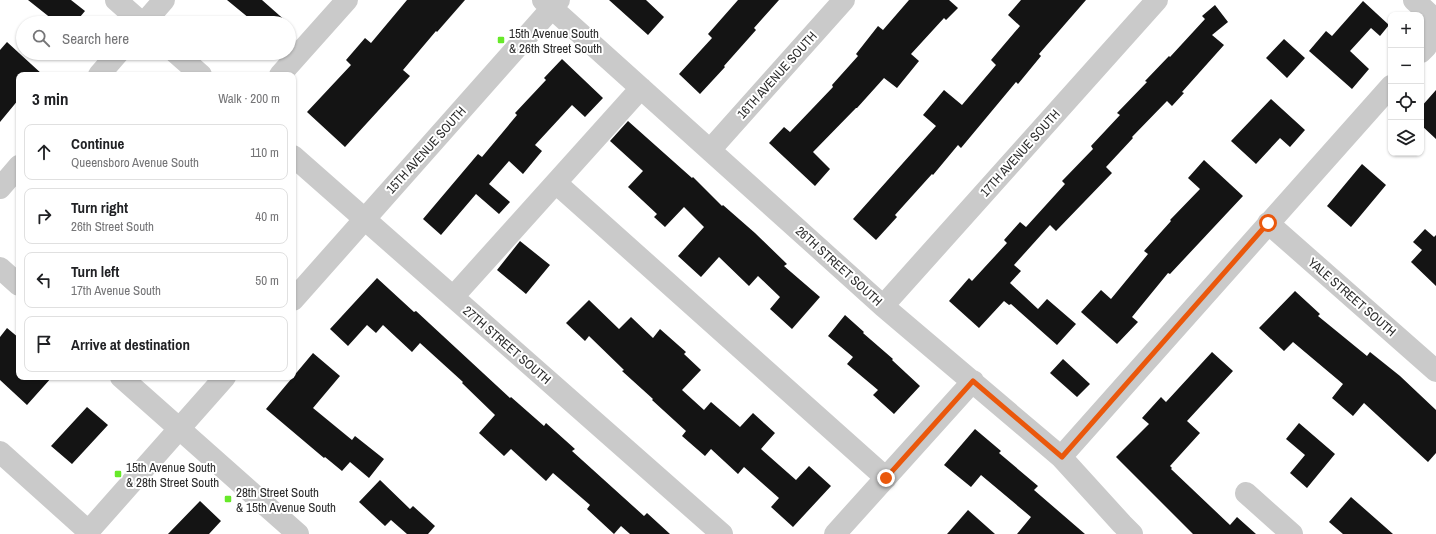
<!DOCTYPE html>
<html lang="en">
<head>
<meta charset="utf-8">
<style>
  body { margin:0; font-family:"Archivo Narrow",sans-serif; background:#f6f6f6; color:#202124 }
  .controls { position:absolute; right:12px; top:12px; display:grid; overflow:hidden; border-radius:8px; box-shadow:0 1px 3px #0004 }
  .controls button { width:36px; height:36px; display:grid; place-items:center; padding:0; border:0; border-bottom:1px solid #e0e0e0; background:#fff; color:#202124; font:20px sans-serif }
  .stop { position:absolute; width:12px; height:12px; margin:-9px; border:3px solid #ea580c; border-radius:50%; background:#fff }
  .stop.end { background:#ea580c; border-color:#fff; box-shadow:0 1px 4px #0008 }
  .list { margin:0; padding:0; list-style:none }
  h2 { display:flex; justify-content:space-between; align-items:center; height:52px; margin:0; padding:0 16px; font-size:17px }
  h2 small { font-size:13px; font-weight:400; color:#757577 }
  .list li { display:grid; grid-template-columns:26px 1fr auto; gap:12px; align-items:center; box-sizing:border-box; height:56px; margin:0 8px 8px; padding:0 8px; border:1px solid #e0e0e0; border-radius:8px }
  .list b { display:block; font-size:15px; white-space:nowrap }
  .list p { margin:0; font-size:13px; white-space:nowrap; color:#757577 }
  .list em { font-size:13px; font-style:normal; color:#757577 }
  .icon { flex:none; width:22px; height:22px; fill:none; stroke:currentColor; stroke-width:2; stroke-linecap:round; stroke-linejoin:round }
  .map { position:relative; flex:none; width:1436px; height:534px; overflow:hidden }
  .search { position:absolute; background:#fff; box-shadow:0 1px 3px #0004; left:16px; top:16px; width:280px; height:44px; display:flex; align-items:center; gap:10px; box-sizing:border-box; padding:0 14px; border-radius:22px; color:#757577; font-size:15px }
  .panel { position:absolute; background:#fff; box-shadow:0 1px 3px #0004; left:16px; top:72px; width:280px; height:308px; border-radius:8px }
  .map>svg:first-child { display:block }
</style>
</head>
<body>
<div class="map">
<svg width="1436" height="534" viewBox="0 0 1436 534">
  <rect width="100%" height="100%" fill="#fff"/>
  <!-- building -->
  <path fill="#141414" d="M28,0H71L85,11L75,23H57Z
    M227,0H262L288,23H255Z
    M407,0H465L437,32L436,31L403,70L410,76L345,147L307,112L351,65L346,60L365,38L371,43Z
    M609,0H646L664,17L648,35Z
    M738,0H779L754,28L756,30L724,66L725,67L700,94L679,74L712,38L708,34Z
    M909,0H949L958,8L946,20L944,18L911,54L919,61L897,88L884,78L857,108H856L813,152L830,169L815,186L769,143L784,127L790,132L833,87L832,85L858,56L856,54L878,26L883,30Z
    M1021,0H1086L1039,54L1041,56L1018,84L1016,82L961,148L958,145L933,175L932,174L895,215L897,217L876,240L853,219L936,126L923,115L944,90L962,105L996,65L991,60L1020,26L1008,15Z
    M1363,1L1389,25L1380,36L1371,28L1350,51L1369,69L1352,89L1309,51L1326,31L1332,36Z
    M1215,5L1228,22L1212,35L1224,45L1182,92L1184,93L1172,106L1167,101L1132,137L1133,138L1106,167L1112,173L1056,231L1050,225L1014,265L1021,271L1010,283L1038,309L1047,299L1076,324L1057,345L1011,304L1009,305L1004,301L979,328L949,301L969,278L972,281L1007,243L1004,240L1020,222L1026,227L1065,184L1062,181L1093,149L1091,146L1120,115L1117,113L1147,82L1145,81L1169,56L1170,57L1205,19L1202,16Z
    M1284,39L1305,58L1287,78L1266,58Z
    M7,42L43,75H19V99L0,122V50Z
    M562,59L603,98L585,117L572,105L535,145L542,151L523,174L509,161L489,184L510,202L499,214L476,194L441,235L423,219L478,154L482,157L517,115L515,113L546,80L544,78Z
    M1436,90V139L1421,125V107Z
    M1271,99L1305,130L1290,147L1280,138L1256,164L1231,141Z
    M628,121L692,178L693,177L722,206L723,205L755,233L787,264L784,266L820,297L792,329L770,309L780,297L758,276L749,286L719,257L701,277L678,256L704,227L684,207L665,227L654,217L657,214L628,187L643,171L610,141Z
    M1204,160L1243,196L1170,274L1168,273L1132,317L1138,322L1117,344L1081,312L1101,290L1111,299L1148,254L1144,251L1171,221L1170,220L1200,189L1188,178Z
    M1362,164L1386,185L1351,227L1327,206Z
    M1425,229L1434,237L1436,235V286L1411,262L1422,250L1413,242Z
    M520,241L550,265L526,294L497,270Z
    M377,278L414,312L416,311L510,398L511,397L544,426L546,423L575,449L572,451L644,516L647,513L670,534H630L621,526L614,534L587,509L590,505L553,473L546,481L511,449L504,456L479,433L495,415L462,383L463,382L420,343L412,352L383,325L376,333L367,325L348,346L330,329Z
    M1295,291L1320,314L1318,316L1367,356L1370,352L1400,376L1436,410V453L1428,462L1364,403L1353,416L1332,398L1343,384L1293,342L1284,351L1259,328Z
    M589,300L619,329L631,317L653,338L660,329L686,352L684,354L701,370L682,390L704,410L711,402L740,427L753,413L775,433L761,449L796,480L809,466L831,486L793,527L771,507L779,498L744,467L738,474L711,449L705,456L682,436L686,431L652,400L653,399L622,371L624,370L589,336L585,341L566,323Z
    M845,315L864,332L863,333L893,359L892,360L920,386L894,414L873,395L878,390L847,364L853,357L828,336Z
    M7,328L19,338V377H52L27,405L0,380V337Z
    M1212,352L1233,371L1187,421L1200,433L1170,466L1172,468L1171,469L1230,525L1237,517L1256,534H1193L1116,457L1149,424L1142,418L1161,397L1166,402Z
    M313,353L340,376L313,408L352,440L355,436L384,459L369,478L350,462L342,471L325,457L324,458L266,409Z
    M1063,359L1090,384L1077,397L1050,373Z
    M87,407L108,425L72,464L51,446Z
    M1299,423L1335,454L1307,488L1290,473L1305,455L1286,439Z
    M975,429L1001,451L999,453L1038,486L1034,490L1085,534H1017L1031,517L981,475L971,487L944,465Z
    M380,480L410,509L413,506L435,526L428,534H407L391,520L385,526L359,502Z
    M1351,497L1393,534H1343L1329,522Z
    M200,501L221,521L209,534H168Z
    M968,510L995,534H947Z"/>
  <g fill="none" stroke-linecap="round" stroke-linejoin="round">
    <!-- minor -->
    <path stroke="#cacaca" stroke-width="22" d="M116,0L142,23
      M543,0L883,306L1061,457L1122,524L1132,534
      M1414,0L1436,20
      M144,23L164,0
      M1421,52L1426,47L1436,22
      M176,53L201,75
      M99,75L118,53
      M280,75L347,0
      M710,150L844,0
      M293,156L722,534
      M556,183L886,478
      M0,188L19,166
      M1268,223L1436,371
      M0,268L19,285
      M453,297L641,88
      M293,300L559,0
      M883,306L1157,0
      M121,377L298,534
      M0,452L88,531
      M1061,457L1391,86
      M1246,493L1292,534
      M86,534L225,377
      M835,534L973,381"/>
  </g>
  <g fill="none" stroke-linecap="round" stroke-linejoin="round">
    <!-- route -->
    <path stroke="#ea580c" stroke-width="5" d="M886,478L973,381L1062,457L1268,223"/>
  </g>
  <!-- markers -->
  <g fill="#67e929" stroke="#fff" stroke-width="1.5">
    <rect x="497" y="36" width="8" height="8" rx="2"/>
    <rect x="114" y="470" width="8" height="8" rx="2"/>
    <rect x="224" y="495" width="8" height="8" rx="2"/>
  </g>
  <g text-anchor="middle" dominant-baseline="central" stroke-width="4" stroke-linejoin="round" paint-order="stroke">
    <!-- poi labels -->
    <g font-size="13" fill="#2d2d2d" stroke="#fff" text-anchor="start">
      <text x="509" y="33">15th Avenue South<tspan x="509" dy="15">&amp; 26th Street South</tspan></text>
      <text x="126" y="467">15th Avenue South<tspan x="126" dy="15">&amp; 28th Street South</tspan></text>
      <text x="236" y="492">28th Street South<tspan x="236" dy="15">&amp; 15th Avenue South</tspan></text>
    </g>
    <!-- street labels -->
    <g font-size="13" fill="#2d2d2d" stroke="#fff">
      <text transform="translate(777 75) rotate(-48)">16TH AVENUE SOUTH</text>
      <text transform="translate(426 150) rotate(-48)">15TH AVENUE SOUTH</text>
      <text transform="translate(1020 153) rotate(-48)">17TH AVENUE SOUTH</text>
      <text transform="translate(839 266) rotate(42)">26TH STREET SOUTH</text>
      <text transform="translate(1352 297) rotate(41)">YALE STREET SOUTH</text>
      <text transform="translate(507 345) rotate(41)">27TH STREET SOUTH</text>
    </g>
  </g>
</svg>
<div class="controls">
<button>+</button>
<button>−</button>
<button><svg class="icon" aria-label="locate" viewBox="0 0 24 24"><circle cx="12" cy="12" r="6"/><path d="M12 2v4M12 18v4M2 12h4M18 12h4"/></svg></button>
<button><svg class="icon" aria-label="layers" viewBox="0 0 24 24"><path d="M12 4l9 5-9 5-9-5zM3 14l9 5 9-5"/></svg></button>
</div>
<div class="stop" style="left:1268px;top:223px"></div>
<div class="stop end" style="left:886px;top:478px"></div>
<div class="search"><svg class="icon" aria-label="search" viewBox="0 0 24 24"><circle cx="10" cy="10" r="6"/><path d="M15 15l6 6"/></svg>Search here</div>
<section class="panel">
<h2>3 min<small>Walk · 200 m</small></h2>
<ul class="list">
<li><svg class="icon" aria-label="ahead" viewBox="0 0 24 24"><path d="M12 20V5M6 11l6-6 6 6"/></svg><div><b>Continue</b><p>Queensboro Avenue South</p></div><em>110 m</em></li>
<li><svg class="icon" aria-label="right" viewBox="0 0 24 24"><path d="M7 20v-9h11M14 6l5 5-5 5"/></svg><div><b>Turn right</b><p>26th Street South</p></div><em>40 m</em></li>
<li><svg class="icon" aria-label="left" viewBox="0 0 24 24"><path d="M17 20v-9H6M10 6l-5 5 5 5"/></svg><div><b>Turn left</b><p>17th Avenue South</p></div><em>50 m</em></li>
<li><svg class="icon" aria-label="arrive" viewBox="0 0 24 24"><path d="M6 21V4h12l-3 4 3 4H6"/></svg><div><b>Arrive at destination</b></div></li>
</ul>
</section>
</div>
</body>
</html>
